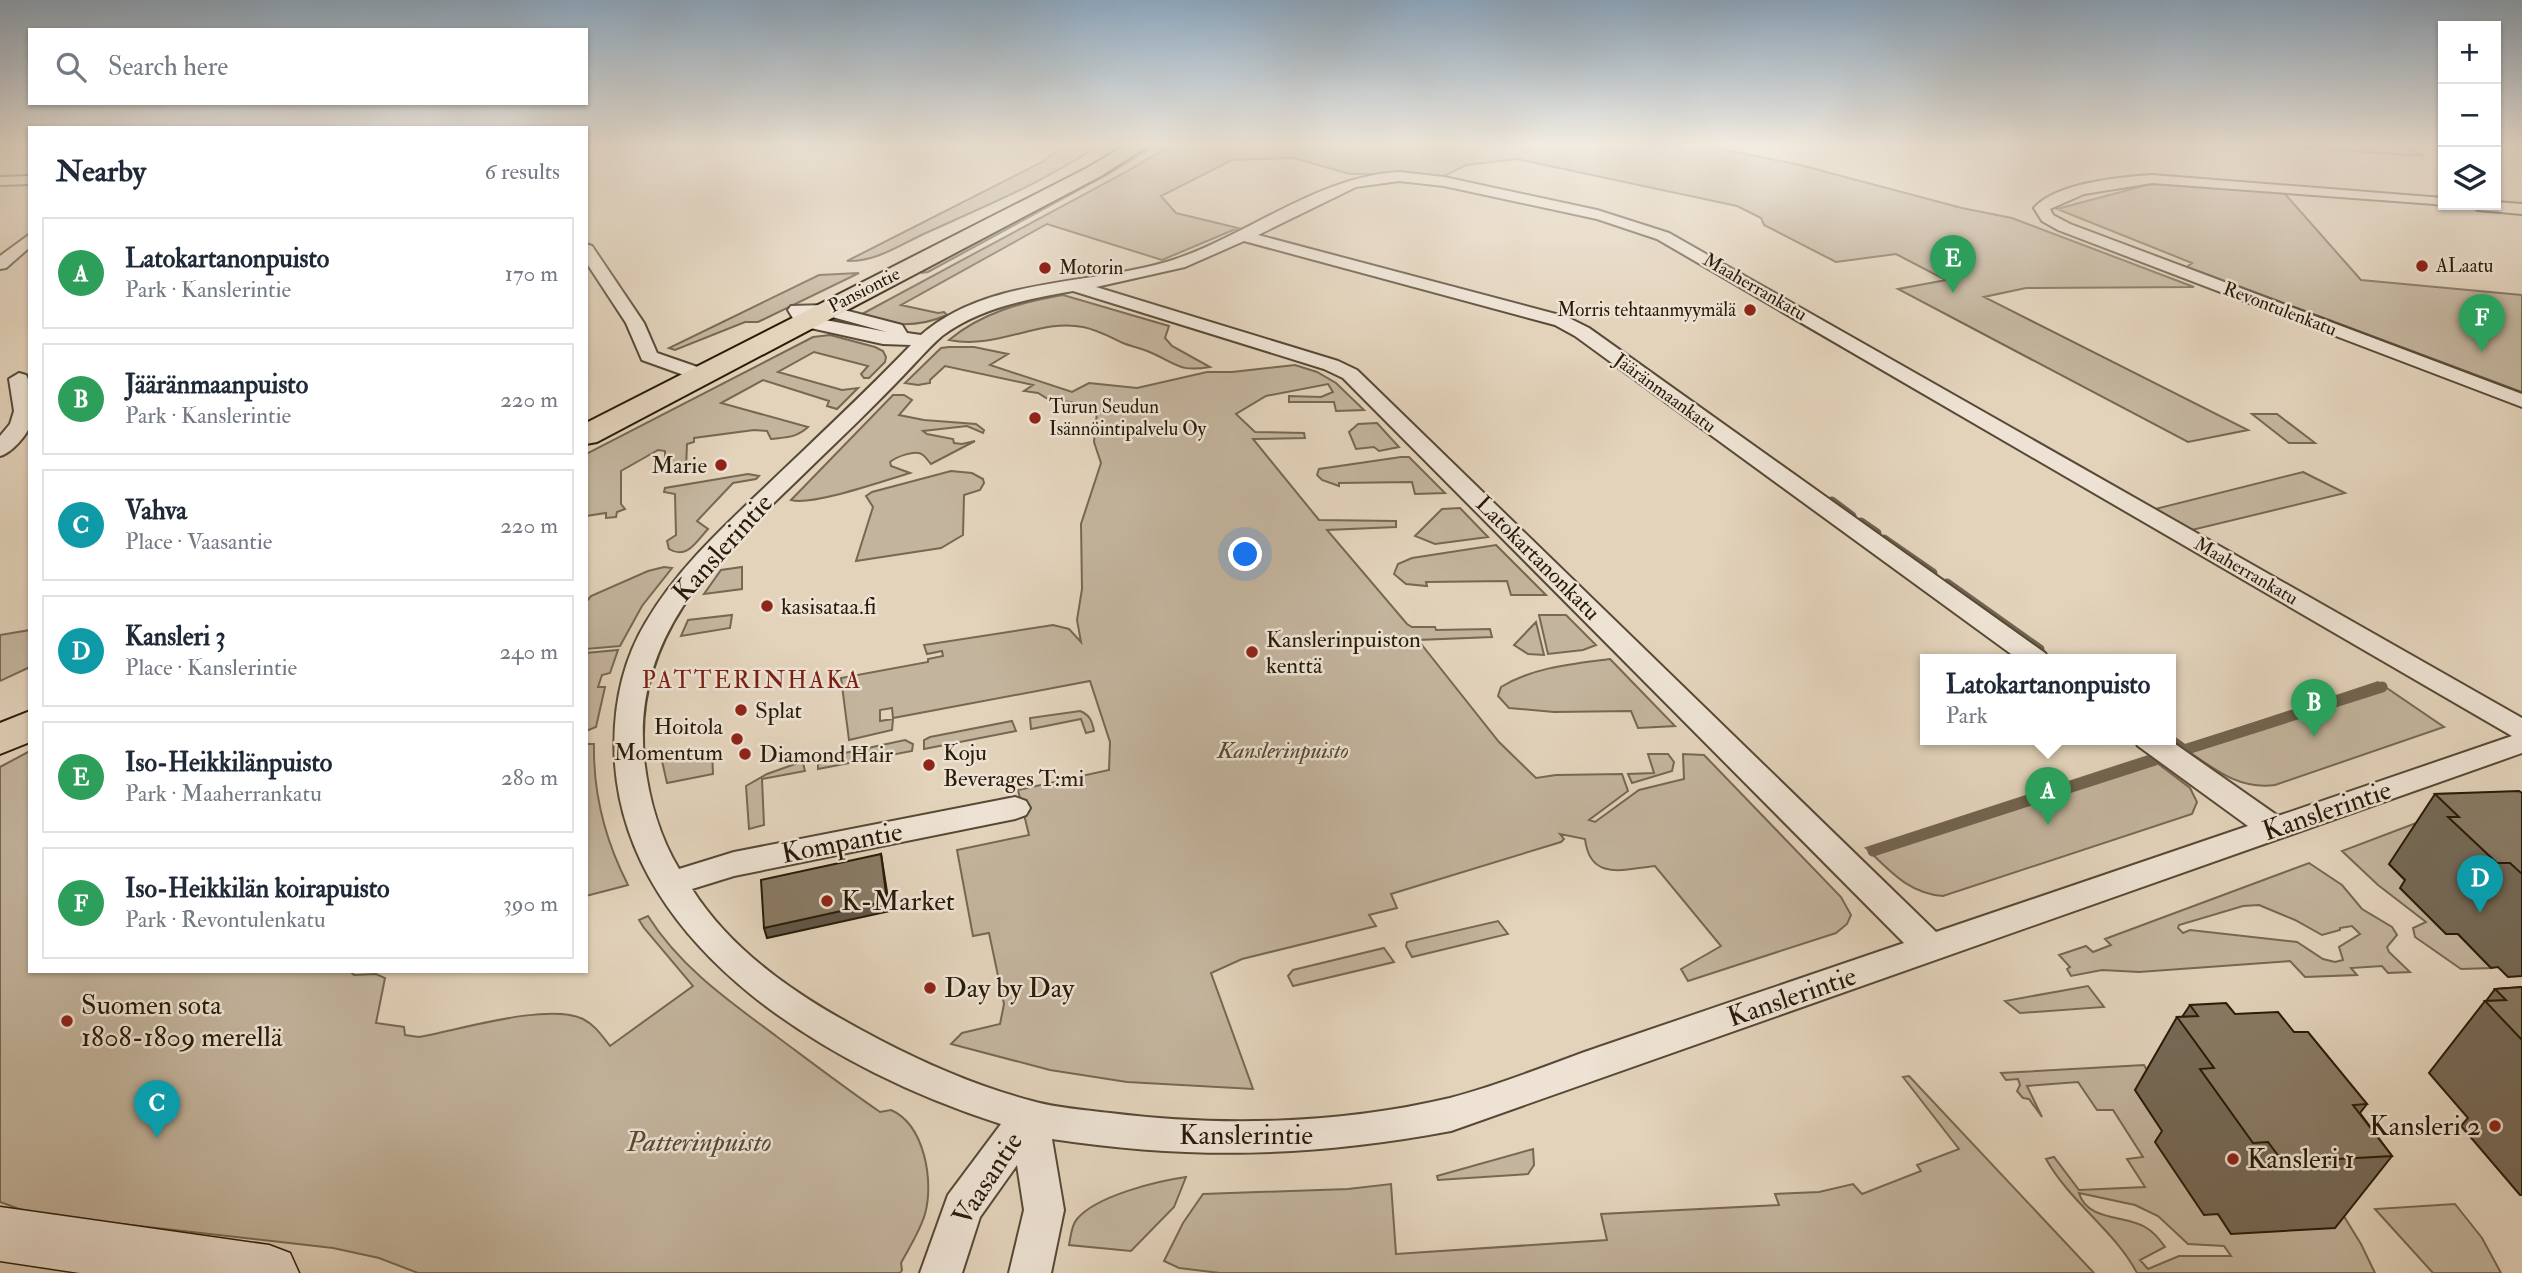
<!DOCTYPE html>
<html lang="en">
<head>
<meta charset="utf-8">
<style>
  body { margin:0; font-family:"IM FELL Double Pica",serif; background:#f2f2f3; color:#1f2937 }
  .controls { position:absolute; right:21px; top:21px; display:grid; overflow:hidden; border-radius:0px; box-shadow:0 2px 5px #0004 }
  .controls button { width:63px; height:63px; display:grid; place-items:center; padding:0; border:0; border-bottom:2px solid #e0e1e3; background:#fff; color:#1f2937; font:35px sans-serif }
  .you { position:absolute; left:1246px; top:555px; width:24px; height:24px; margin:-18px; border:5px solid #fff; border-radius:50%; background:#1a73e8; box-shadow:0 0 0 10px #1a73e833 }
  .badge { display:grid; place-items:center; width:46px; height:46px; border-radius:50%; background:#ea580c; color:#fff; font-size:23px; font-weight:700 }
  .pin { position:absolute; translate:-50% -58px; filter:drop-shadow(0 2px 4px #0008) }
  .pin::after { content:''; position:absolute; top:37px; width:24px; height:21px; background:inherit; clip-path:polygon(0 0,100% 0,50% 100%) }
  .popup { position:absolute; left:1920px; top:654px; width:256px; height:91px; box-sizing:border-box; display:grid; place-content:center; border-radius:0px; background:#fff; filter:drop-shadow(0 2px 5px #0005); font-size:23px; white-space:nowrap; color:#747a83 }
  .popup b { font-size:26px; color:#1f2937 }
  .popup::after { content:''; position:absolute; left:50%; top:100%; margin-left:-14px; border:14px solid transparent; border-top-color:#fff }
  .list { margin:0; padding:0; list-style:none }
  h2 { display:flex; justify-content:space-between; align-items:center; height:91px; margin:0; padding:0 28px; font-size:30px }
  h2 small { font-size:23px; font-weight:400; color:#747a83 }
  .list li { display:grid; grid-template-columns:46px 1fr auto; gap:21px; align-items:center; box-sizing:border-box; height:112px; margin:0 14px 14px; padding:0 14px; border:2px solid #e0e1e3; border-radius:0px }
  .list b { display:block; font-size:26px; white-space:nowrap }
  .list p { margin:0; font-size:23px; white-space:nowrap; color:#747a83 }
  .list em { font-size:23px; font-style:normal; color:#747a83 }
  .icon { flex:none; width:38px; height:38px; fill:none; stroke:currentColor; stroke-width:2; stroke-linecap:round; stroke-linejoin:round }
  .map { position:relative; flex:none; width:2522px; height:1273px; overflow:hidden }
  .search { position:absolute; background:#fff; box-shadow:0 2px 5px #0004; left:28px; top:28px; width:560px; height:77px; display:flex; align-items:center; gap:18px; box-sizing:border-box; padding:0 24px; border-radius:0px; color:#747a83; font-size:26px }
  .panel { position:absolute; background:#fff; box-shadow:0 2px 5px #0004; left:28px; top:126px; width:560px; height:847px; border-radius:0px }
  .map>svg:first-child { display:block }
</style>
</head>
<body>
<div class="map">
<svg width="2522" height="1273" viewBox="0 0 2522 1273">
  <rect width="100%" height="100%" fill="#e3d3bb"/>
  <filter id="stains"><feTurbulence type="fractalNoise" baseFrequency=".00286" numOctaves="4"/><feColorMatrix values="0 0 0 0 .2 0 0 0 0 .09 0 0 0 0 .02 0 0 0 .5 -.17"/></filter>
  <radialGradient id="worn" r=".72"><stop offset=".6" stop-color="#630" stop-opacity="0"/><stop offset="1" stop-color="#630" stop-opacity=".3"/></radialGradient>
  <!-- green -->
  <path fill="#c3b49d" stroke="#766852" stroke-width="2" fill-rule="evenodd" d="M1065,144H1101C1046,181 988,205 928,232C901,244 877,262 847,261L1044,161Z
    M1150,144H1157L1112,172L928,272L921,273L945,255L1124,161Z
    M1173,144H1695L1800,165L1962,208L2012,218L2194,287L2026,288L1984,297L2248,430L2188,442L1898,289L1946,280L1896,254L1836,262L1764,225L1761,218L1737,206L1517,159L1466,165L1440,178L1403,174H1350L1293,158L1232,160L1161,196L1176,213L1238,228L1162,260L1047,224L901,305L938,313L944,312L947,315C920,327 888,328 862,314L1124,173Z
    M2251,144H2401L2423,156Z
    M2166,183L2245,188L2285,194L2361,280L2522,295V392L2187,267L2192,263L2057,209L2147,185Z
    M859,273L758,322H745L675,350L669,348L819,275Z
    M1063,295L1169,326L1165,338L1172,346L1210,367C1180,372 1178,365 1154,354C1144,349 1133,347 1123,343C1110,337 1098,330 1083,327C1039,318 998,350 949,340C981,313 1022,302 1063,295Z
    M830,335L875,347L883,351L886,357L885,362L869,378H864L861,374L868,366L814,352L778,372L842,390L858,388L837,409L827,406L829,401L763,380L721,403L808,427C796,438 787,437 771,439L767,431L754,430L694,438V442L687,444L686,469H665V451L658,450L621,471V504L625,509L617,512L616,517L606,518V513L586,516V454L813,337Z
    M949,347H974L1008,354L990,365L1072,392L1089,383L1137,388L1207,372H1232L1295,365L1317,372L1336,383L1364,410L1336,411L1334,402H1289V396L1321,397L1333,392L1328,384L1266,396L1236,414L1255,432L1304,433L1305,438L1253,439L1319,520L1396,521V527L1327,530L1407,624L1412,627H1435L1436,630L1490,629L1492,637L1418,640L1499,742L1536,778L1556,775L1622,774L1628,791L1589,820L1595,822L1639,790L1684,779L1683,754L1704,755L1841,897L1851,915L1847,924L1836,933L1688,981L1681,969L1721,946L1655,866C1625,869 1590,882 1585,839L1560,834L1564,839L1561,842L1391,894L1397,908L1369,915L1376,926L1242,959L1211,973L1253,1089L1127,1082L1050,1070L951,1044L962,1033L1000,1024L1004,1004L989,933L973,936L957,850L1029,835L1018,790L1109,770L1110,742L1090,681L893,718L892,708L880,710V721L893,719L892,730L849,740L841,678L928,662V659L943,656L942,651L927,654L924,645L1053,625L1069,629L1081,642L1077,620L1082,589L1081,524L1101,463L1094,442L1097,412L1091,405L1048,399L1038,393L1024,391L1033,385L945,366L930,380V383L918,385L905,383L941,348Z
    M893,395H904L912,400L899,415L924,420L976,424L984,430L983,433L967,426L923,431L927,434L953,439L954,443L962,444L975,441L931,464C928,461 926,457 923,455C916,449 896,457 890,462L891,466L910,473C886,480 813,506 791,500Z
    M2252,414H2277L2315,443H2289Z
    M1377,423L1399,447L1379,451L1374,447L1356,449L1349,432L1358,424Z
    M1401,457H1409L1445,493L1415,494L1412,482L1339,483V486L1322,480L1317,475L1319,469Z
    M951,471L972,473L983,479L984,483L980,490L964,495L963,535L941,548L856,561L873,507L866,496L872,492Z
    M2303,472L2345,493L2192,530L2155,509Z
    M748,474L759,476L756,479L733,483L697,521L708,529C696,542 687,560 669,549L667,541L676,535L675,494L664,492L665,488Z
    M1460,508L1488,537L1435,544L1415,536L1442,509Z
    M1496,545L1546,595H1511L1507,581L1426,582L1427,586L1406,584L1394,574L1398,564L1412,558Z
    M664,567L672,568L642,606L620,646L586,649V602L591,596L648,571Z
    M742,567V589L704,594L721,570Z
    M732,615L730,628L681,636L688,620Z
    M1539,615H1566L1596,645L1583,650L1548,654Z
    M1536,622L1544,655L1528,654L1514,645Z
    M30,630V667L0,681V635Z
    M618,650L610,673L602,675L598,687H605L596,727L586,731V653Z
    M1610,659L1675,726L1638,728L1631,711L1554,712L1509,708L1498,696L1501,687C1534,667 1572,664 1610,659Z
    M2378,682L2444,727L2275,785C2237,790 2212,767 2182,747Z
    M1080,711C1090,715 1092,721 1094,731L1086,733L1081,719L1031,729L1030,718Z
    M1012,721L1016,731L924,749V740L930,737Z
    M905,740L913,744L912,751L818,769V762L826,757Z
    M586,744H594C593,794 605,840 628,885L586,896Z
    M30,751V971H350L354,975L376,974L385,978L376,1023L404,1027L405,1035L419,1037C459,1030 549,1002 583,1019C595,1025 602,1036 610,1046L693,986L644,928L639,920L648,916C680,967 729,1001 776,1036C811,1062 845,1088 880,1112L891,1110C925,1125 934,1182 925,1214C920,1231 909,1248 901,1263L902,1270L900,1273H418L379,1258L333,1248L33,1214L0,1202V767Z
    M712,751L713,774L667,783L662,761Z
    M1648,754H1668L1674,762L1672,771L1632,783L1628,774L1654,773Z
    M2148,756L2190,788L2197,802L2192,814L1943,896C1908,893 1890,871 1866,848Z
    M798,763H803L805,771L762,779L764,825L749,829L746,786L767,774Z
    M2432,817L2390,865L2491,968L2461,969L2415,937L2413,928L2426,922L2378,885L2342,851Z
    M2309,863L2342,885L2362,909L2392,927L2397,935L2387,947L2389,952L2410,972L2388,973L2382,966L2351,968L2357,975L2305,977L2290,961L2139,972L2102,970L2071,976L2067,969L2070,967L2059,955L2086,946L2093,952L2111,945L2105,939ZM2259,905L2295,920L2322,935L2340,930V928L2352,926L2360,934L2339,947L2343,960L2335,962L2323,959L2297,942L2190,930L2183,933L2178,928L2179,925L2243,906Z
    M1498,921L1508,934L1412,957L1406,946L1407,942Z
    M1384,948L1394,962L1293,986L1288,976L1293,970Z
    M2088,986L2104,1007L2020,1013L2005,1001Z
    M2144,1065L2151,1077L2135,1090L2231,1234L2340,1210L2361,1244L2375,1273H2137C2114,1230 2070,1202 2046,1159L2054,1157L2079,1190L2145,1187L2127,1159L2143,1157L2113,1110H2097L2078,1082L2027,1086L2042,1117L2029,1099L2023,1098L2017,1091L2020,1085L2018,1079L2006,1080L2001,1073ZM2079,1193L2135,1205L2158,1216L2188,1244L2224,1246L2231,1256H2179L2148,1269L2140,1260L2165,1247C2159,1239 2154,1232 2145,1227C2125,1215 2087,1221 2079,1193Z
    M1909,1076L2094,1273H1220L1179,1268L1164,1261L1183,1223L1203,1194L1348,1189L1391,1184L1396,1254L1607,1240L1601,1214L1779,1205L1775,1194L1819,1192L1853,1184L1862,1194L1921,1171L1917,1165L1959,1149L1903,1077Z
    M1533,1149L1534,1165L1528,1174L1438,1180L1437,1176Z
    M1186,1177L1174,1207L1131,1251L1069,1245C1071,1236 1071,1226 1077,1219C1096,1196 1157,1181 1186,1177Z
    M2455,1204L2482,1238L2501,1273H2433L2375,1209Z"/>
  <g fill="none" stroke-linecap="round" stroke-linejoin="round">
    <!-- stream-far1 -->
    <path stroke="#72644f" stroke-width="9" d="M1832,501L1852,516
      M1861,522L1877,533
      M1884,539L1933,573
      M1947,583L2040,649"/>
    <!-- stream -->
    <path stroke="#72644f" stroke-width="11" d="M2169,739L2184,750L2382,687
      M1873,851L2155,760"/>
    <!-- street casing -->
    <g stroke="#574935" stroke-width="4">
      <path id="street" d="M1399,172L1444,177L1597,210L1669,233L2522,718V753L1451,1131C1312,1157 1192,1160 1052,1139L1064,1210L1051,1273H1009L1024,1210L1017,1165L980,1217L962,1273H920L948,1195L1001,1124C838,1072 629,953 615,764C612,715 620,665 646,622C676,571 719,531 762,490C812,442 863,395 911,345L883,344L797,325L788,310L791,306L825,305L902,325L907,333L921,335C989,276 1091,286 1173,260C1248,235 1319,176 1399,172ZM1399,181L1444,186L1597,219L1657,239L2512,736L2278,816L2168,739H2134L2138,746L2248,826L1936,932L1357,370L1338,361L1096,287L1185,267L1244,241L1555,325L1575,336L2018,659H2049L2045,653L1589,328L1567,317L1258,235L1356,187ZM1073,291L1324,369L1343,378L1904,943C1802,978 1701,1012 1599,1047C1550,1064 1500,1085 1450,1098C1340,1124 1221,1127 1110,1113C1084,1110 1057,1108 1032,1101C979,1087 928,1065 880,1040C809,1003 736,958 692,889L734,876L1015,819L1026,815L1030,808L1026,801L1015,797L734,852L679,869C659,836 648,796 644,758C631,624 732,545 818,460C845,434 872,408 898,381C913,366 926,350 942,336C979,308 1028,299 1073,291ZM809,315H825L887,332L810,317Z
        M2152,175L2443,198V205H2448L2152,183L2084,194L2050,209L2053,215L2070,224L2522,394V407L2058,230L2042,221L2034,208C2056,183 2120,177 2152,175Z
        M30,176V184L0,185V177Z
        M2496,202L2522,204V214L2478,210L2470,205H2496Z
        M30,234V247L6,268L0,269V256Z
        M586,244L592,246L644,323L657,353L709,371L712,375L709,379H695L642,360L626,323L586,262Z
        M19,373L26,375C31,382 32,415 30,425C27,436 10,454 0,456V436L10,424L14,411L9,379Z"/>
    </g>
    <!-- secondary casing -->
    <g stroke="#281b08" stroke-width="3">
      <path id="secondary" d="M0,1207L269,1245L290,1253L299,1273H80L0,1261Z"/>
    </g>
    <!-- primary casing -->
    <g stroke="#281b08" stroke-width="4">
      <path id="primary" d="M1127,144H1151L1101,176L597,442L586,444V423L1087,168Z
        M30,711V742L0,754V723Z"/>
    </g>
    <!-- street -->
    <use href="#street" fill="#ede2d3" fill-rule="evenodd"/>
    <!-- secondary -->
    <use href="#secondary" fill="#ede2d3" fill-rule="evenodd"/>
    <!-- primary -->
    <use href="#primary" fill="#e3d3bb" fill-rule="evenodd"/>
  </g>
  <!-- wall -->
  <path fill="#766a57" stroke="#281b08" stroke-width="2" d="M2522,793V976L2508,977L2498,967L2491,968L2458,934H2446L2400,888L2405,880L2389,864L2435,794Z
    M2522,987V1195H2520L2461,1126L2468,1118L2429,1073L2485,1001H2486L2495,989Z
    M2190,1005L2235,1014L2294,1032L2367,1104L2360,1113L2392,1156L2335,1228L2231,1234L2218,1214L2204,1215L2155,1142L2162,1131L2135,1090L2177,1017H2182Z"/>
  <!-- shaded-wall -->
  <path fill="#605647" stroke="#281b08" stroke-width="2" d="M881,854L890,911L767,938L764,928Z"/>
  <!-- building -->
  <path fill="#897b65" stroke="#281b08" stroke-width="2" d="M2519,791L2522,793V874L2510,863H2497L2448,817H2459L2435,794Z
    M881,854L887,901L764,928L761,880Z
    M2522,987V1040L2485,1001L2506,1000L2495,989Z
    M2226,1003L2235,1014L2278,1012L2294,1032H2308L2367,1104L2353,1105L2392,1156L2283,1162L2268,1142L2253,1143L2200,1069L2214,1068L2177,1017L2198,1016L2190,1005Z"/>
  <!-- sky -->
  <linearGradient id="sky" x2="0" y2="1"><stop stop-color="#8ca7be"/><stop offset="0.45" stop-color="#f2ebe0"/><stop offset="1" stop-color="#f2ebe0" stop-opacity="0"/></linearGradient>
  <rect width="2522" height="322" fill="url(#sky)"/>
  <!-- markers -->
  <g fill="#8f2418" stroke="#ede2d3" stroke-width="2.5">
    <circle cx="2422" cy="266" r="7"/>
    <circle cx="1045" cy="268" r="7"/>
    <circle cx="1750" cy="310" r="7"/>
    <circle cx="1035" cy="418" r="7"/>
    <circle cx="721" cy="465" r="7"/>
    <circle cx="767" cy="606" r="7"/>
    <circle cx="1252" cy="652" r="7"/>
    <circle cx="741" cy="710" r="7"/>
    <circle cx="737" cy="739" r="7"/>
    <circle cx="745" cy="754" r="7"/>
    <circle cx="929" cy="765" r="7"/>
    <circle cx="827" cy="901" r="7"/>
    <circle cx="930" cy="988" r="7"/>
    <circle cx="67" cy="1021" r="7"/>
    <circle cx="2495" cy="1126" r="7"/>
    <circle cx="2233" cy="1159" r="7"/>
  </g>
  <g text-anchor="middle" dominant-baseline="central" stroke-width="5" stroke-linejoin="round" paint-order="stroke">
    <!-- far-poi labels -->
    <g font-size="19" fill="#281b08" stroke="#ede2d3" text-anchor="start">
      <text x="2436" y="266">ALaatu</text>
      <text x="1059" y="268">Motorin</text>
      <text x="1736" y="310" text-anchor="end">Morris tehtaanmyymälä</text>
      <text x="1049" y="407">Turun Seudun<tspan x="1049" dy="22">Isännöintipalvelu Oy</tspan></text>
    </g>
    <!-- far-street labels -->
    <g font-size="19" fill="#281b08" stroke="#ede2d3">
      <text transform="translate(1755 287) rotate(30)">Maaherrankatu</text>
      <text transform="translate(864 290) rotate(-27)">Pansiontie</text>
      <text transform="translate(2280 309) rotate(21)">Revontulenkatu</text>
      <text transform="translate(1665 393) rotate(36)">Jääränmaankatu</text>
      <text transform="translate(2246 571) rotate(30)">Maaherrankatu</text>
    </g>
    <!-- poi labels -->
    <g font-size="23" fill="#281b08" stroke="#ede2d3" text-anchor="start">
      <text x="707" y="465" text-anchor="end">Marie</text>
      <text x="781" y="606">kasisataa.fi</text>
      <text x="1266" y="639">Kanslerinpuiston<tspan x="1266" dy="26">kenttä</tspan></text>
      <text x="755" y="710">Splat</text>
      <text x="723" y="726" text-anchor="end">Hoitola<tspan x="723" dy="26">Momentum</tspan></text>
      <text x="943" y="752">Koju<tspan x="943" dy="26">Beverages T:mi</tspan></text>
      <text x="759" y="754">Diamond Hair</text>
    </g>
    <!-- street labels -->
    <g font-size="23" fill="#281b08" stroke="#ede2d3">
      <text transform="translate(1538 558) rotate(45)">Latokartanonkatu</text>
    </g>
    <!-- park labels -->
    <g font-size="23" font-style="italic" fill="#564935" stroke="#ede2d3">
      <text x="1283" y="750">Kanslerinpuisto</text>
    </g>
    <!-- neighbourhood labels -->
    <g font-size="24" letter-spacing="2" fill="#7a1f14" stroke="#ede2d3">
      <text x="752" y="680">PATTERINHAKA</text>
    </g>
    <!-- near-street labels -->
    <g font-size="28" fill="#281b08" stroke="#ede2d3">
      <text transform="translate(723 548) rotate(-48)">Kanslerintie</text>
      <text transform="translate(2327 811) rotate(-19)">Kanslerintie</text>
      <text transform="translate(842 843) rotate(-11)">Kompantie</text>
      <text transform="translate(1792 997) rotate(-19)">Kanslerintie</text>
      <text x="1246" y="1135">Kanslerintie</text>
      <text transform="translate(988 1179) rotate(-57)">Vaasantie</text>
    </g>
    <!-- near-poi labels -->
    <g font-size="28" fill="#281b08" stroke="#ede2d3" text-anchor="start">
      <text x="841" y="901">K-Market</text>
      <text x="944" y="988">Day by Day</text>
      <text x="81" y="1005">Suomen sota<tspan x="81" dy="32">1808-1809 merellä</tspan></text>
      <text x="2481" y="1126" text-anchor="end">Kansleri 2</text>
      <text x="2247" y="1159">Kansleri 1</text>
    </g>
    <!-- near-park labels -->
    <g font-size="28" font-style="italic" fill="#564935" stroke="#ede2d3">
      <text x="699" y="1142">Patterinpuisto</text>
    </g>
  </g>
  <rect width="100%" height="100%" filter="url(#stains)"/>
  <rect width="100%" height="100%" fill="url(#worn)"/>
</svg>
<div class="controls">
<button>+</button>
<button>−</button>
<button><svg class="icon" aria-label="layers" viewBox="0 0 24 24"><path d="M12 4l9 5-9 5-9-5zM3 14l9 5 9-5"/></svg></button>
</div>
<div class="you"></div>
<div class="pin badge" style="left:2048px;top:825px;background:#2e9e5b">A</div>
<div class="popup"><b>Latokartanonpuisto</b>Park</div>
<div class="pin badge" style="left:2314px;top:737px;background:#2e9e5b">B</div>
<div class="pin badge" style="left:157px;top:1138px;background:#0f9aa8">C</div>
<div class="pin badge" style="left:2480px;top:913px;background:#0f9aa8">D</div>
<div class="pin badge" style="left:1953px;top:293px;background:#2e9e5b">E</div>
<div class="pin badge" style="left:2482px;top:352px;background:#2e9e5b">F</div>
<div class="search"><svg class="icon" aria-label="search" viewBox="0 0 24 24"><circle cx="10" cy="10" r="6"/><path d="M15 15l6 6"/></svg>Search here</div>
<section class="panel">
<h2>Nearby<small>6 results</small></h2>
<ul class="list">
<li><span class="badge" style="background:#2e9e5b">A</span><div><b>Latokartanonpuisto</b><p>Park · Kanslerintie</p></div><em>170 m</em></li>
<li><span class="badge" style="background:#2e9e5b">B</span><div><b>Jääränmaanpuisto</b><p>Park · Kanslerintie</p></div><em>220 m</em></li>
<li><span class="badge" style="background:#0f9aa8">C</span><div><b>Vahva</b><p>Place · Vaasantie</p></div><em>220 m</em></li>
<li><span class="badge" style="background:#0f9aa8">D</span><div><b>Kansleri 3</b><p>Place · Kanslerintie</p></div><em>240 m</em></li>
<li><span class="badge" style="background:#2e9e5b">E</span><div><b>Iso-Heikkilänpuisto</b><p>Park · Maaherrankatu</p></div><em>280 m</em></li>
<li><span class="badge" style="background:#2e9e5b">F</span><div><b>Iso-Heikkilän koirapuisto</b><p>Park · Revontulenkatu</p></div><em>390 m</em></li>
</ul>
</section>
</div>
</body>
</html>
